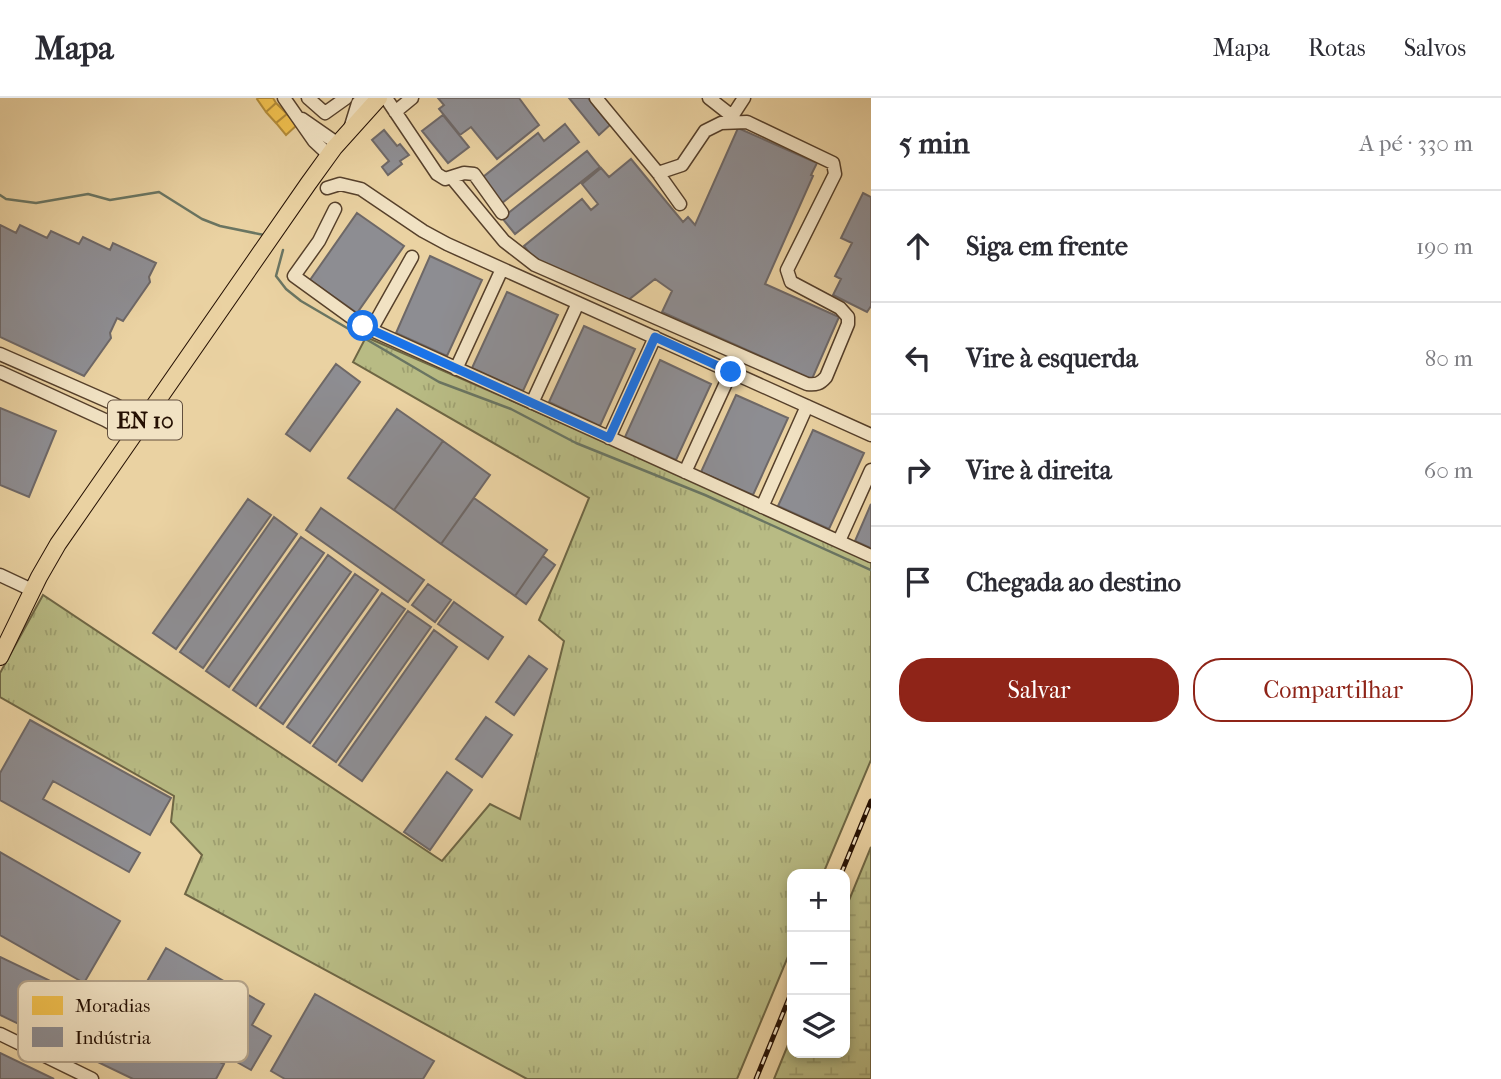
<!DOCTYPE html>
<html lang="pt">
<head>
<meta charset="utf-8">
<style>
  body { margin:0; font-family:"IM FELL French Canon",serif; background:#f7f7f7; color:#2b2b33 }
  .controls { position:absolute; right:21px; bottom:21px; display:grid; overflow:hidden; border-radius:14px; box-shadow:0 4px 10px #0003 }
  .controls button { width:63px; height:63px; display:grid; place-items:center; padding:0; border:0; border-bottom:2px solid #e1e1e2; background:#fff; color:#2b2b33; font:35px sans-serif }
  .stop { position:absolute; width:21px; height:21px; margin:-16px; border:5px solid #1a73e8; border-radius:50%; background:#fff }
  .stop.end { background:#1a73e8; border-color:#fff; box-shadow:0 2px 7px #0008 }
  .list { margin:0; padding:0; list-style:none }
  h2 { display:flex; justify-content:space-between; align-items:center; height:91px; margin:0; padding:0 28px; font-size:30px }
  h2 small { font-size:23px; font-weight:400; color:#7c7c81 }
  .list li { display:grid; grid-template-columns:46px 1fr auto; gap:21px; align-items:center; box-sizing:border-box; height:112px; padding:0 28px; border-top:2px solid #e1e1e2 }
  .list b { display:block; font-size:26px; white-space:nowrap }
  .list em { font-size:23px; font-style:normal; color:#7c7c81 }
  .actions { display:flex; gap:14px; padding:21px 28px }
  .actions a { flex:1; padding:16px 0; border:2px solid #8f2418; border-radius:28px; text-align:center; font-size:24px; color:#8f2418 }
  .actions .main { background:#8f2418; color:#fff }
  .icon { flex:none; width:38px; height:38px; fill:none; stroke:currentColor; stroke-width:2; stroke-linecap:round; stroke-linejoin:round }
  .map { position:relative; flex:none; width:871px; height:981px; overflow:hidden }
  header { display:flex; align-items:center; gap:42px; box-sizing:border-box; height:98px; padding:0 35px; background:#fff; border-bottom:2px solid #e1e1e2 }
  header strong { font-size:33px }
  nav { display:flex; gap:38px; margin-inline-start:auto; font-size:24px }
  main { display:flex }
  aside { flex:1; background:#fff }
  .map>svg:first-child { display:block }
</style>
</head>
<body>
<header>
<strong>Mapa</strong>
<nav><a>Mapa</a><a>Rotas</a><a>Salvos</a></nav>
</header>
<main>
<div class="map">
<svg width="871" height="981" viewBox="0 0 871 981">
  <defs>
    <pattern id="grass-tufts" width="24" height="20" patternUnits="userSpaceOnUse" patternTransform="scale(1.75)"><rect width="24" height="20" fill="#b8bb84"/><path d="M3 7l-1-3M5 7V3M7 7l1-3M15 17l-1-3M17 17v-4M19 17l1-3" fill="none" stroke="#9ea070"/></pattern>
    <pattern id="wetland-marsh" width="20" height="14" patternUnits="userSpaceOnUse" patternTransform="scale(1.75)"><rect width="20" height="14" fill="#b8bb84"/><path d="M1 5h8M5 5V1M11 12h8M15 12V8" fill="none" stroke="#9ea070"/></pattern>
  </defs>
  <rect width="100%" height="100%" fill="#ead2a2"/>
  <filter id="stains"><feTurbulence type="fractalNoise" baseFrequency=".00286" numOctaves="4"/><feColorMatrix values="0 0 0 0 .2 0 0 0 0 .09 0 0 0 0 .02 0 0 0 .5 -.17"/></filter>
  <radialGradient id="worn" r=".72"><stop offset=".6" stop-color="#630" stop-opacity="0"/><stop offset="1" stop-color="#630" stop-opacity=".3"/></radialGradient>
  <!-- grass -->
  <path fill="url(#grass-tufts)" stroke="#6e6644" stroke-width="2" d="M366,239L871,460V662L823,776H792V849L737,981H527L185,796L202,757L171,724L174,698L0,599V575L43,497L442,763L490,706L520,721L564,543L539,522L589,400L353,264Z"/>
  <!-- wetland -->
  <path fill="url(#wetland-marsh)" stroke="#6e6644" stroke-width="2" d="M871,749V981H774L792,937V955H845V812Z"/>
  <!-- homes -->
  <path fill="#f2c14e" stroke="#b48c38" stroke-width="2" d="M258,0H273L276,5L266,14L257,1Z
    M276,5L287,16L276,25L266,14Z
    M287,16L297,27L286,37L276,25Z"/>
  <!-- industry -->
  <path fill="#8d8d92" stroke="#6e6867" stroke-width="2" d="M438,0H519L539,27L497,61L471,29L460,37L439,11L444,7Z
    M569,0H588L610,27L599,37Z
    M443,17L469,49L448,65L422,33Z
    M565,26L579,44L502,105L483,79L538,35L544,43Z
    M738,30L817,65L811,77L813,78L765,186L839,219L812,281L662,214L672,193L655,181L627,203L537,164L524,148L582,101L591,112L598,106L582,86L601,70L609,79L631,61L683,124L688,119L695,127Z
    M384,32L397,48L400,46L409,57L400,63L402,66L388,77L382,69L389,63L372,42Z
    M587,53L600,69L515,136L502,120Z
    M863,95L871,99V208L867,214L833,197L841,181L835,178L852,145L841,140Z
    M357,115L404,148L357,215L310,182Z
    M0,127L16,135L20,127L47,140L51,133L79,146L83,139L110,152L113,145L156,165L149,179L150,184L123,223L117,220L110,235L111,240L84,278L0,239Z
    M430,158L482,182L447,258L396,235Z
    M507,194L558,217L523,293L472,270Z
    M584,228L635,251L600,328L549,304Z
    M660,262L711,286L676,362L625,339Z
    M336,266L360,284L310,353L286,336Z
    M736,297L788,320L753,397L701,374Z
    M0,310L56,333L29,399L0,387Z
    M397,311L443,343L394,412L348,380Z
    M813,332L864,355L829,431L778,408Z
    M443,343L490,377L441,446L394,412Z
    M474,400L547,452L515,498L441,446Z
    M248,401L271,417L176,551L153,535Z
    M871,406V450L855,443Z
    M321,410L424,482L408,504L306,432Z
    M274,419L297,436L203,570L180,554Z
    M301,439L324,455L229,589L206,573Z
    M328,457L351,474L256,608L233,592Z
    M543,458L555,467L526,506L515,498Z
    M355,476L378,492L283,626L260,610Z
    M428,486L451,502L435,524L412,507Z
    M382,495L405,511L310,645L287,629Z
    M454,504L503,539L488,561L438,526Z
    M408,513L431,529L336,664L313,648Z
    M434,532L457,549L362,683L339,667Z
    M529,558L547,571L514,617L496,604Z
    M486,619L512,637L482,679L456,661Z
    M30,622L171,700L150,737L53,683L43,701L140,755L129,774L0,702V675Z
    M447,674L472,692L430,752L404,734Z
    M0,754L120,823L84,885L0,837Z
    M166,850L264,906L252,927L271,938L251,972L134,906Z
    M0,859L224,966L216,981H133L0,917Z
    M315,896L434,963L423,981H285L271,973Z
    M0,955L54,981H0Z"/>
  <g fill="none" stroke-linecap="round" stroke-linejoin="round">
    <!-- stream -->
    <path stroke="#6a7562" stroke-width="2.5" d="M0,97L6,101L36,105L88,96L110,102L159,94L202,121L220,128L264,137
      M283,152L276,178L286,191L301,203L439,284L511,311L576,345L705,397L871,472"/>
    <!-- minor casing -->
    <g stroke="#56402b" stroke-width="15">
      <path id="minor" d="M284,0L314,43L329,57
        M308,0L325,15L346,0
        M386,0L437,76L445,81L464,75L474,76L502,115
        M596,0L658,75L680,106
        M709,0L732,18
        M395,14L412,0
        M302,21L338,46
        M729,23L744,0
        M350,31L358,5L364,0
        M452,80L504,143L535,167L807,286C816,287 820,286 826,279L848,226V219L840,210L791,184L787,172L835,76L833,65L747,24L721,25L705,33L682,67L658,75
        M327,90L340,86L361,91L423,133L447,146L871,337
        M335,111L319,143L294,178L363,228L871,458
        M371,232L412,159
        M0,256L114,306L145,323
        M456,271L502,171
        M0,274L105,322L134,338
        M532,305L578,205
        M609,340L655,239
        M685,374L731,274
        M762,409L807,308
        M839,443L871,372
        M0,477L32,492
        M0,936L92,981"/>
    </g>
    <!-- major casing -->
    <g stroke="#251003" stroke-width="18">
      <path id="major" d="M0,559L39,479L58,446L308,86L334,50L379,0"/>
    </g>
    <!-- minor -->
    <use href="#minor" stroke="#f1e2c3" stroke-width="12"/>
    <!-- major -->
    <use href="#major" stroke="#ead2a2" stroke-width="16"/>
    <!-- rail casing -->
    <g stroke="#251003" stroke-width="5">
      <path id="rail" d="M841,776L871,703
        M756,981L792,893"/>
    </g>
    <!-- rail -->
    <use href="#rail" stroke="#f1e2c3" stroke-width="2.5" stroke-dasharray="8" stroke-linecap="butt"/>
  </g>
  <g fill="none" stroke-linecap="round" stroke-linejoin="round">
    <!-- route -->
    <path stroke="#1a73e8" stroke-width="9" d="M363,228L609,340L655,239L731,274"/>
  </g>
  <g text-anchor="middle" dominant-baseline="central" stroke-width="7" stroke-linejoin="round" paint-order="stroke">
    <!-- shield labels -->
    <rect fill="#f1e2c3" stroke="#624f3d" stroke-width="2" x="108" y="302.5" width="74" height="39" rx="5"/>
    <g font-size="23" font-weight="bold" fill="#251003">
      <text x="145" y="322">EN 10</text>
    </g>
  </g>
  <!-- legend -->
  <rect x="18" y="883" width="230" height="81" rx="10" fill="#f1e2c3" stroke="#b4a389" stroke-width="2"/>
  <rect x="32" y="898" width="31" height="19" fill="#f2c14e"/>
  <rect x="32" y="929" width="31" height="20" fill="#8d8d92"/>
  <g font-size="19" fill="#251003">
    <text x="75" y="914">Moradias</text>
    <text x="75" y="946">Indústria</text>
  </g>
  <rect width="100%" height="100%" filter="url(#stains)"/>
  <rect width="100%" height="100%" fill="url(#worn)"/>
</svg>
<div class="controls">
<button>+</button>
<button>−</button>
<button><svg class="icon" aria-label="layers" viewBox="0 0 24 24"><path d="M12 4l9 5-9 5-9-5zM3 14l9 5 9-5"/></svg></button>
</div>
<div class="stop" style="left:363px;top:228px"></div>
<div class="stop end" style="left:731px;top:274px"></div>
</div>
<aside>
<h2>5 min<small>A pé · 330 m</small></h2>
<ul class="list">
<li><svg class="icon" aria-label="ahead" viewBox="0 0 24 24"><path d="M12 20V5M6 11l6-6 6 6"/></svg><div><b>Siga em frente</b></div><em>190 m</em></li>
<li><svg class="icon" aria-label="left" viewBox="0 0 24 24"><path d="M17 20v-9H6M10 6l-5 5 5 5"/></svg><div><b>Vire à esquerda</b></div><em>80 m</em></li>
<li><svg class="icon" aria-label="right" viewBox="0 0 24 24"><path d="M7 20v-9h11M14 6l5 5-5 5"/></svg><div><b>Vire à direita</b></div><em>60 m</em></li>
<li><svg class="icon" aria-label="arrive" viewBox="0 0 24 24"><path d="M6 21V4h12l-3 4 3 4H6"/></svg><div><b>Chegada ao destino</b></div></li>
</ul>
<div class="actions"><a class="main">Salvar</a><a>Compartilhar</a></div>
</aside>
</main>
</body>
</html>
